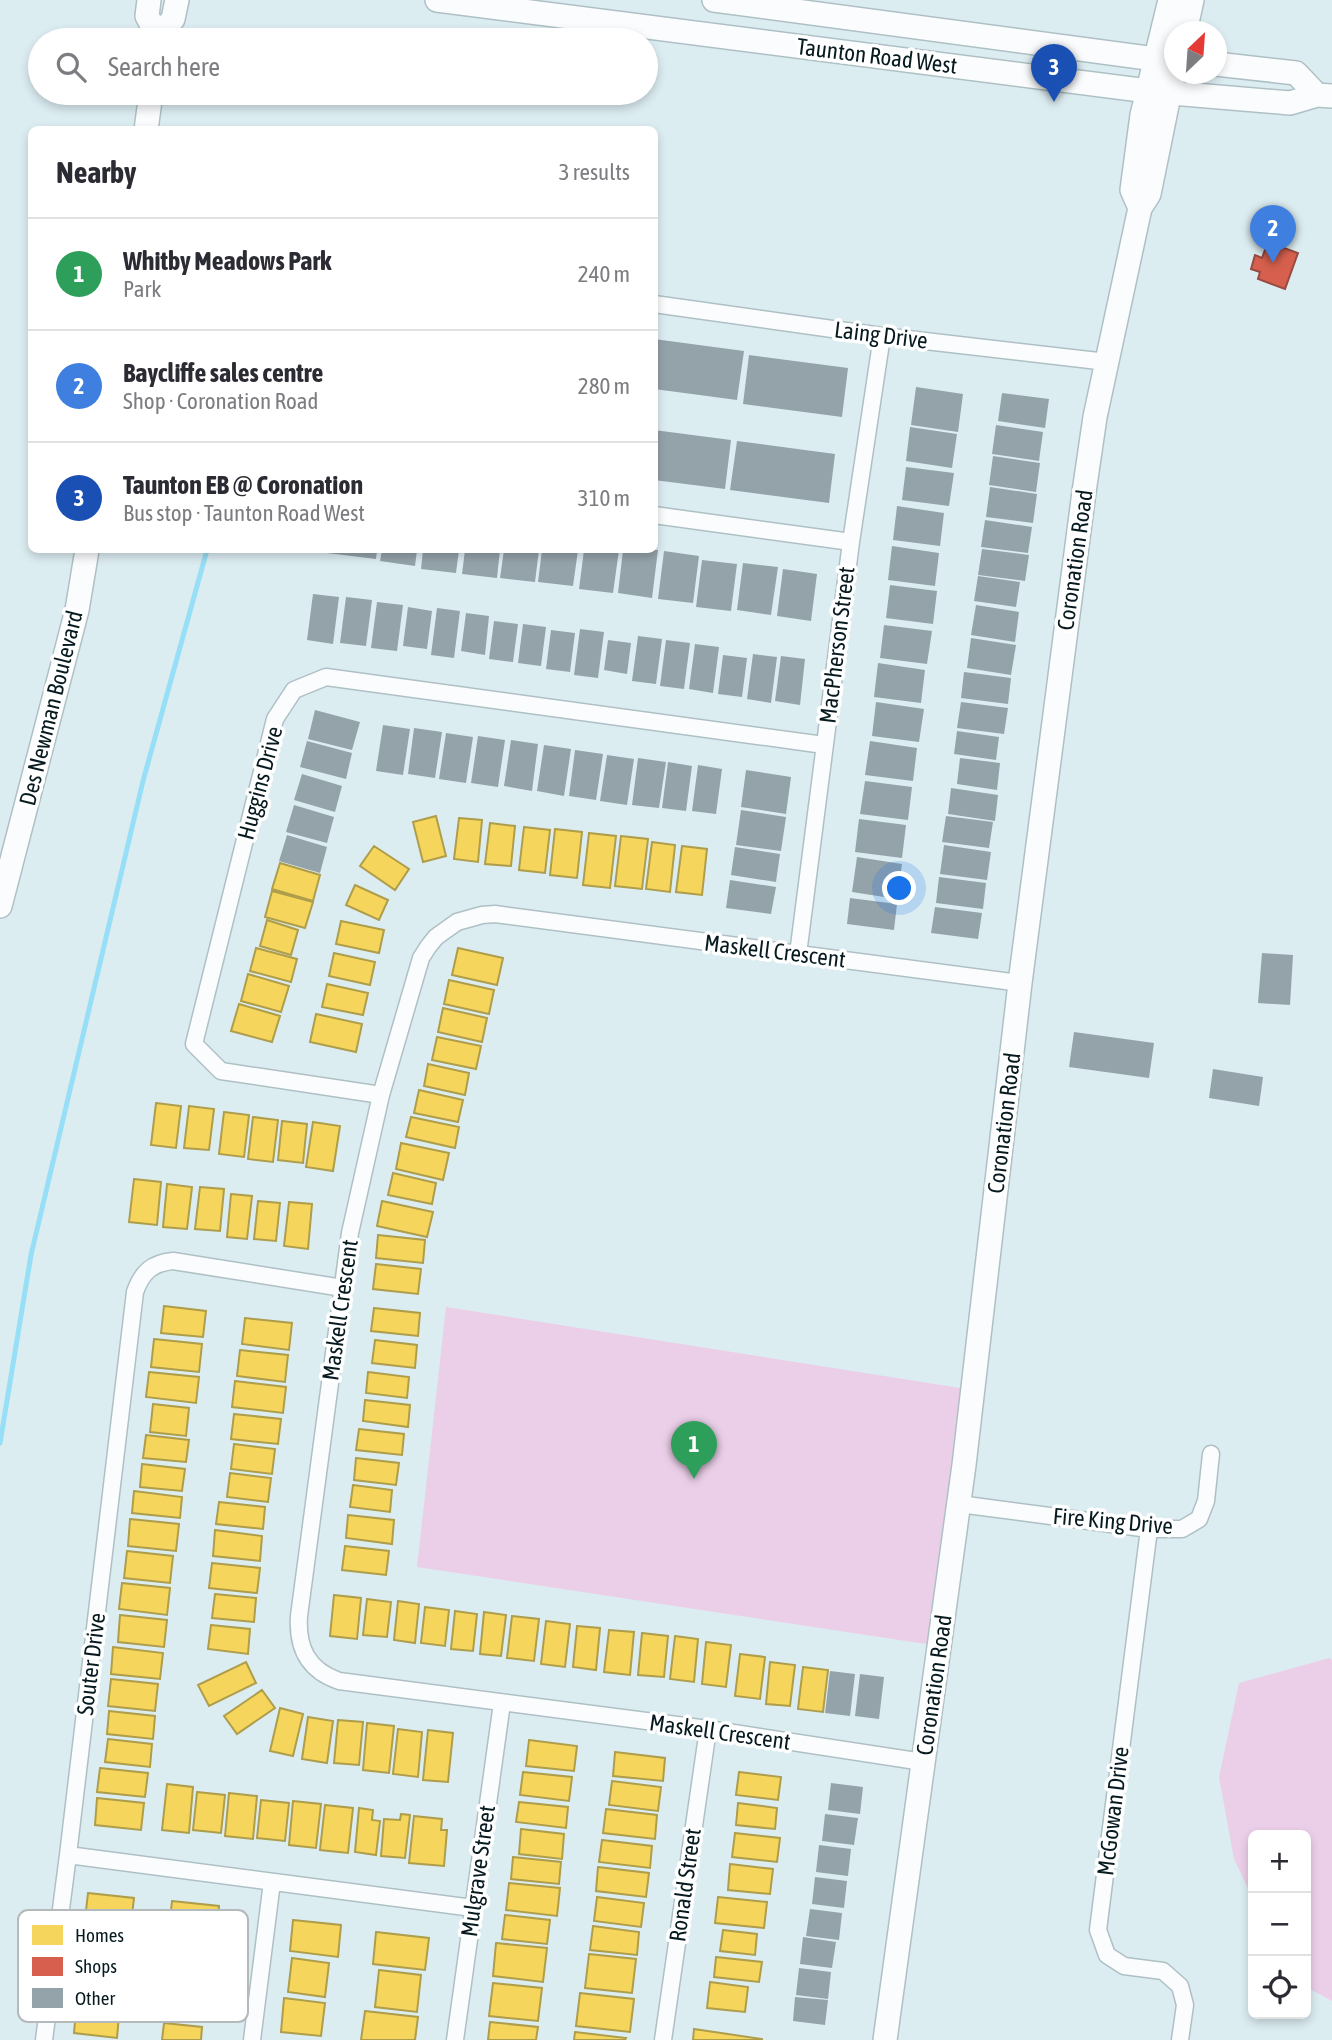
<!DOCTYPE html>
<html lang="en">
<head>
<meta charset="utf-8">
<style>
  body { margin:0; font-family:"Asap Condensed",sans-serif; background:#f2f2f3; color:#2b2b33 }
  .controls { position:absolute; right:21px; bottom:21px; display:grid; overflow:hidden; border-radius:10px; box-shadow:0 4px 10px #0003 }
  .controls button { width:63px; height:63px; display:grid; place-items:center; padding:0; border:0; border-bottom:2px solid #e1e1e2; background:#fff; color:#2b2b33; font:35px sans-serif }
  .compass { position:absolute; left:1164px; top:21px; width:63px; height:63px; border-radius:50%; background:#fff; box-shadow:0 4px 10px #0003; rotate:25deg }
  .you { position:absolute; left:900px; top:889px; width:24px; height:24px; margin:-18px; border:5px solid #fff; border-radius:50%; background:#1a73e8; box-shadow:0 0 0 10px #1a73e833 }
  .badge { display:grid; place-items:center; width:46px; height:46px; border-radius:50%; background:#51646a; color:#fff; font-size:23px; font-weight:700 }
  .pin { position:absolute; translate:-50% -58px; filter:drop-shadow(0 2px 4px #0008) }
  .pin::after { content:''; position:absolute; top:37px; width:24px; height:21px; background:inherit; clip-path:polygon(0 0,100% 0,50% 100%) }
  .list { margin:0; padding:0; list-style:none }
  h2 { display:flex; justify-content:space-between; align-items:center; height:91px; margin:0; padding:0 28px; font-size:30px }
  h2 small { font-size:23px; font-weight:400; color:#7c7c81 }
  .list li { display:grid; grid-template-columns:46px 1fr auto; gap:21px; align-items:center; box-sizing:border-box; height:112px; padding:0 28px; border-top:2px solid #e1e1e2 }
  .list b { display:block; font-size:26px; white-space:nowrap }
  .list p { margin:0; font-size:23px; white-space:nowrap; color:#7c7c81 }
  .list em { font-size:23px; font-style:normal; color:#7c7c81 }
  .icon { flex:none; width:38px; height:38px; fill:none; stroke:currentColor; stroke-width:2; stroke-linecap:round; stroke-linejoin:round }
  .map { position:relative; flex:none; width:1332px; height:2040px; overflow:hidden }
  .search { position:absolute; background:#fff; box-shadow:0 4px 10px #0003; left:28px; top:28px; width:630px; height:77px; display:flex; align-items:center; gap:18px; box-sizing:border-box; padding:0 24px; border-radius:38px; color:#7c7c81; font-size:26px }
  .panel { position:absolute; background:#fff; box-shadow:0 4px 10px #0003; left:28px; top:126px; width:630px; height:427px; border-radius:10px }
  .map>svg:first-child { display:block }
</style>
</head>
<body>
<div class="map">
<svg width="1332" height="2040" viewBox="0 0 1332 2040">
  <rect width="100%" height="100%" fill="#dcedf2"/>
  <!-- green -->
  <path fill="#ebcfe8" d="M446,1307L973,1390L939,1646L417,1567Z
    M1329,1658L1332,1660V2001L1306,1987V1835H1253V1899L1234,1859L1219,1777L1239,1683Z"/>
  <!-- homes -->
  <path fill="#f6d55c" stroke="#ae9d4a" stroke-width="2" d="M436,816L446,856L423,862L413,822Z
    M459,818L482,820L478,862L454,859Z
    M490,823L515,826L511,866L485,864Z
    M524,827L550,830L545,873L519,870Z
    M555,829L582,832L577,878L550,875Z
    M589,833L616,836L610,888L583,885Z
    M621,836L648,839L642,889L615,886Z
    M652,842L675,845L670,892L646,889Z
    M374,846L409,869L395,890L360,866Z
    M682,846L707,849L702,895L676,892Z
    M280,863L320,875L313,901L272,889Z
    M355,885L388,900L379,920L346,905Z
    M272,891L313,902L305,928L265,917Z
    M267,920L298,930L291,955L260,946Z
    M341,921L384,930L379,953L336,944Z
    M256,948L297,959L291,982L250,971Z
    M458,948L503,958L497,985L452,975Z
    M334,953L375,962L370,985L329,976Z
    M248,974L289,986L281,1012L241,1001Z
    M449,980L494,990L489,1014L444,1004Z
    M327,984L368,993L363,1015L322,1007Z
    M239,1004L280,1016L272,1042L231,1031Z
    M443,1008L487,1018L482,1042L438,1032Z
    M316,1014L362,1024L356,1052L310,1042Z
    M437,1037L481,1046L476,1069L432,1060Z
    M428,1064L469,1073L465,1095L424,1086Z
    M419,1090L463,1100L458,1122L414,1113Z
    M156,1103L181,1106L176,1148L151,1145Z
    M189,1106L214,1109L209,1150L184,1148Z
    M224,1112L249,1115L244,1157L219,1154Z
    M253,1117L278,1120L273,1162L248,1159Z
    M411,1117L459,1127L455,1148L406,1137Z
    M282,1121L307,1124L303,1163L278,1160Z
    M313,1122L340,1126L333,1171L306,1167Z
    M401,1143L449,1153L443,1180L396,1169Z
    M393,1173L436,1183L432,1204L388,1195Z
    M134,1179L161,1182L157,1225L129,1222Z
    M167,1184L192,1187L187,1229L163,1227Z
    M200,1187L224,1189L220,1231L195,1229Z
    M231,1194L252,1196L247,1239L227,1237Z
    M258,1201L280,1203L276,1241L254,1239Z
    M382,1201L433,1212L427,1237L377,1226Z
    M289,1202L312,1204L308,1249L284,1246Z
    M378,1235L425,1240L423,1263L376,1258Z
    M376,1264L421,1269L418,1294L373,1289Z
    M164,1306L206,1311L203,1337L161,1333Z
    M374,1308L420,1313L418,1336L371,1331Z
    M245,1318L292,1323L289,1350L242,1344Z
    M154,1339L202,1344L199,1372L151,1367Z
    M375,1340L417,1345L415,1368L372,1363Z
    M240,1350L288,1355L285,1382L237,1376Z
    M149,1372L199,1377L196,1403L146,1397Z
    M368,1372L409,1377L407,1398L366,1393Z
    M235,1381L286,1387L283,1413L232,1407Z
    M365,1400L410,1405L408,1427L363,1421Z
    M153,1404L189,1408L186,1436L150,1432Z
    M234,1414L281,1419L278,1444L231,1439Z
    M359,1429L404,1434L402,1455L356,1450Z
    M146,1435L189,1440L186,1462L143,1458Z
    M234,1444L275,1449L272,1474L231,1469Z
    M356,1458L399,1463L396,1485L354,1480Z
    M142,1464L185,1469L182,1491L140,1487Z
    M230,1473L271,1478L268,1502L227,1497Z
    M353,1485L392,1490L390,1512L350,1507Z
    M134,1491L182,1497L180,1518L132,1513Z
    M219,1502L265,1507L263,1529L216,1524Z
    M348,1515L394,1520L392,1544L346,1538Z
    M130,1519L179,1524L176,1551L128,1546Z
    M215,1530L262,1536L260,1561L213,1556Z
    M345,1546L389,1551L386,1575L342,1570Z
    M127,1551L173,1556L170,1583L124,1578Z
    M212,1563L260,1568L257,1593L209,1588Z
    M122,1583L170,1588L167,1615L119,1609Z
    M215,1594L256,1598L254,1622L212,1618Z
    M334,1595L361,1598L357,1639L330,1636Z
    M367,1599L391,1602L387,1637L363,1635Z
    M398,1601L419,1604L415,1643L394,1640Z
    M425,1607L449,1610L445,1646L421,1643Z
    M455,1611L477,1614L473,1651L451,1649Z
    M484,1612L506,1615L501,1656L480,1654Z
    M120,1615L167,1620L164,1647L118,1642Z
    M512,1616L539,1619L534,1661L507,1658Z
    M546,1621L570,1624L565,1667L541,1664Z
    M211,1625L250,1629L248,1654L208,1649Z
    M577,1626L600,1628L596,1670L573,1667Z
    M609,1630L634,1632L630,1675L604,1672Z
    M642,1633L668,1636L664,1677L638,1675Z
    M675,1636L698,1639L694,1682L670,1679Z
    M706,1642L731,1645L726,1687L702,1684Z
    M113,1647L163,1653L160,1679L111,1674Z
    M740,1654L765,1657L760,1699L735,1696Z
    M246,1662L256,1683L209,1706L198,1685Z
    M770,1662L795,1665L790,1706L766,1704Z
    M803,1667L828,1670L823,1712L798,1709Z
    M111,1679L158,1684L155,1711L108,1706Z
    M262,1690L275,1708L237,1734L224,1716Z
    M280,1708L303,1714L293,1756L270,1751Z
    M109,1711L155,1716L153,1739L107,1734Z
    M308,1717L333,1721L327,1763L302,1759Z
    M338,1720L363,1722L359,1765L334,1763Z
    M367,1723L394,1726L389,1773L363,1770Z
    M398,1729L422,1732L418,1777L393,1774Z
    M428,1730L453,1733L448,1782L423,1780Z
    M108,1739L152,1744L150,1767L105,1762Z
    M529,1740L577,1746L574,1771L526,1766Z
    M615,1752L665,1758L663,1781L613,1776Z
    M100,1768L148,1773L145,1797L97,1792Z
    M523,1772L572,1777L569,1801L520,1795Z
    M739,1772L781,1777L778,1800L736,1795Z
    M612,1781L661,1787L658,1811L609,1805Z
    M167,1784L193,1787L189,1833L162,1830Z
    M197,1792L225,1795L221,1833L193,1830Z
    M229,1793L257,1796L253,1839L225,1836Z
    M97,1798L144,1803L141,1830L95,1825Z
    M261,1800L289,1803L285,1841L257,1838Z
    M293,1801L321,1804L316,1848L289,1845Z
    M519,1802L568,1807L566,1828L516,1822Z
    M738,1803L777,1808L775,1829L736,1825Z
    M325,1805L353,1808L348,1853L320,1850Z
    M359,1808L373,1810L372,1820L380,1821L376,1855L355,1852Z
    M606,1809L657,1815L655,1839L603,1833Z
    M401,1814L410,1815L405,1858L381,1856L384,1819L400,1820Z
    M414,1816L442,1819L441,1830H447L444,1866L409,1863Z
    M521,1829L564,1834L562,1859L519,1854Z
    M735,1833L780,1838L777,1862L732,1857Z
    M602,1840L652,1846L650,1868L599,1862Z
    M513,1857L561,1862L559,1884L511,1879Z
    M730,1864L773,1869L770,1894L728,1890Z
    M598,1867L649,1873L646,1897L596,1891Z
    M509,1883L560,1888L557,1916L506,1910Z
    M88,1893L134,1898L131,1924L85,1919Z
    M597,1897L644,1903L641,1927L594,1921Z
    M718,1897L767,1902L764,1928L715,1923Z
    M172,1901L219,1906L216,1942L168,1937Z
    M505,1915L550,1920L547,1944L502,1939Z
    M293,1920L341,1925L338,1957L290,1951Z
    M593,1926L639,1932L637,1955L590,1950Z
    M723,1930L757,1934L755,1955L720,1951Z
    M376,1932L429,1938L425,1970L373,1964Z
    M496,1943L547,1948L543,1982L493,1976Z
    M589,1954L636,1959L632,1993L585,1988Z
    M716,1957L762,1962L759,1982L714,1977Z
    M292,1958L329,1963L325,1997L288,1992Z
    M379,1970L421,1975L417,2012L375,2007Z
    M710,1982L748,1987L745,2012L707,2008Z
    M493,1983L542,1988L538,2021L489,2016Z
    M580,1993L634,1999L630,2032L576,2026Z
    M284,1998L325,2003L321,2036L281,2032Z
    M76,2011L119,2015L117,2038L74,2033Z
    M365,2011L418,2017L415,2040H361Z
    M490,2022L538,2027L536,2040H488Z
    M164,2023L202,2027L201,2040H162Z
    M694,2029L762,2039V2040H693Z
    M575,2032L626,2038L625,2040H574Z"/>
  <!-- shops -->
  <path fill="#d6604d" stroke="#984b40" stroke-width="2" d="M1268,242L1298,253L1285,289L1258,279L1260,272L1251,269L1255,255L1262,258Z"/>
  <g fill="none" stroke-linecap="round" stroke-linejoin="round">
    <!-- stream -->
    <path stroke="#97dff6" stroke-width="5" d="M325,130V129
      M0,1443L31,1255L143,781L207,550"/>
  </g>
  <!-- building -->
  <path fill="#94a3aa" d="M654,339L744,351L737,400L654,389Z
    M749,355L848,368L842,417L743,404Z
    M916,387L963,394L958,432L911,425Z
    M1002,393L1049,399L1045,428L998,421Z
    M996,425L1043,432L1039,461L992,454Z
    M910,427L957,434L952,468L906,461Z
    M654,430L731,440L725,489L654,480Z
    M737,441L835,454L829,503L730,490Z
    M993,456L1040,463L1036,492L989,485Z
    M906,467L954,473L949,506L902,500Z
    M990,487L1037,494L1033,523L986,517Z
    M897,506L944,513L940,546L893,540Z
    M985,520L1032,527L1028,553L981,547Z
    M892,546L939,553L935,586L888,580Z
    M982,549L1029,555L1025,581L978,575Z
    M328,550H377L376,559L327,553Z
    M382,550H417L415,566L380,561Z
    M423,550H459L456,573L421,569Z
    M465,550H500L497,578L462,574Z
    M504,550H539L535,582L500,578Z
    M542,550H578L573,586L538,582Z
    M584,550H619L613,593L579,589Z
    M623,550H658L652,598L618,593Z
    M664,551L699,556L693,603L658,599Z
    M702,560L737,564L731,611L696,607Z
    M743,563L778,567L771,615L737,610Z
    M783,569L817,574L811,621L777,616Z
    M978,576L1020,582L1016,607L974,601Z
    M890,585L937,591L933,624L886,618Z
    M313,594L339,597L333,644L307,640Z
    M346,597L372,600L366,646L340,643Z
    M377,602L403,605L397,651L371,648Z
    M976,605L1019,612L1015,642L971,635Z
    M408,607L432,611L427,649L403,646Z
    M437,608L460,611L454,658L431,655Z
    M466,613L489,616L485,655L461,651Z
    M494,621L518,624L513,662L489,659Z
    M523,624L546,627L541,666L518,663Z
    M884,625L932,631L927,664L880,658Z
    M580,629L604,632L598,678L574,675Z
    M551,630L575,633L570,672L546,669Z
    M638,636L662,639L656,684L632,681Z
    M971,638L1016,645L1011,675L967,668Z
    M608,640L631,643L627,674L604,670Z
    M666,640L690,643L684,689L660,686Z
    M695,644L719,647L713,693L689,689Z
    M753,654L777,657L771,703L747,699Z
    M723,655L747,658L742,697L718,694Z
    M781,656L805,659L800,705L775,701Z
    M878,663L925,670L921,703L874,697Z
    M964,672L1011,678L1008,704L961,698Z
    M876,702L924,709L919,742L872,736Z
    M961,702L1008,708L1004,734L957,728Z
    M315,710L360,722L352,750L308,739Z
    M383,725L410,729L403,775L376,771Z
    M414,728L442,732L435,778L408,774Z
    M957,731L999,737L996,760L954,754Z
    M446,733L473,737L466,783L439,779Z
    M478,736L505,740L498,787L471,783Z
    M511,740L538,744L532,791L504,786Z
    M307,741L352,753L346,779L300,767Z
    M870,741L917,748L913,781L865,775Z
    M544,745L571,749L564,796L537,791Z
    M575,750L603,754L596,800L569,796Z
    M607,755L634,759L627,805L600,801Z
    M638,758L666,762L659,808L632,805Z
    M960,758L1000,763L997,790L957,784Z
    M668,762L692,766L686,811L662,808Z
    M698,765L722,769L716,814L692,811Z
    M746,770L791,777L786,814L741,807Z
    M302,774L342,786L335,812L294,800Z
    M865,781L912,787L908,820L860,814Z
    M951,788L998,795L995,821L948,814Z
    M294,805L334,817L327,843L286,832Z
    M741,810L786,817L781,851L736,845Z
    M946,816L993,822L989,848L942,842Z
    M859,819L906,825L902,858L855,852Z
    M287,835L327,847L320,873L279,861Z
    M944,845L991,852L987,880L940,874Z
    M735,847L780,854L776,882L731,875Z
    M857,857L902,864L897,899L852,892Z
    M939,877L986,883L983,909L936,903Z
    M730,880L776,887L771,914L726,908Z
    M850,898L897,904L894,930L847,924Z
    M935,907L982,913L978,939L931,933Z
    M1262,953L1293,955L1290,1005L1258,1003Z
    M1074,1032L1154,1043L1149,1078L1069,1067Z
    M1213,1069L1263,1077L1259,1106L1209,1098Z
    M830,1671L855,1674L850,1716L825,1713Z
    M860,1674L884,1677L879,1719L855,1716Z
    M831,1783L863,1787L860,1814L828,1810Z
    M825,1814L858,1818L854,1845L822,1841Z
    M819,1845L851,1849L848,1876L816,1872Z
    M815,1877L847,1881L844,1908L812,1904Z
    M810,1909L842,1913L839,1940L806,1936Z
    M803,1937L836,1942L832,1968L800,1964Z
    M799,1968L831,1972L828,1999L796,1995Z
    M795,1997L828,2000L825,2025L793,2021Z"/>
  <g fill="none" stroke-linecap="round" stroke-linejoin="round">
    <!-- street casing -->
    <g stroke="#afc0c5" stroke-width="19">
      <path id="street" d="M654,304L882,336L1107,362
        M654,515L851,542
        M798,954L851,542L882,336
        M381,1095L221,1071L194,1044L275,719L294,690L326,677L824,745
        M959,1504L1149,1529H1182L1199,1519L1206,1501L1211,1454
        M1149,1529L1098,1930L1107,1955L1124,1966L1163,1971L1180,1986L1185,2005L1180,2040
        M923,1762L708,1729L339,1681C307,1670 297,1647 299,1616L350,1233L381,1095L421,958L428,947L436,937L457,922L482,915L495,914L1020,983
        M68,1855L473,1908
        M44,2040L68,1855L135,1292C142,1272 152,1263 173,1261L343,1288
        M252,2040L272,1882
        M455,2040L502,1703
        M663,2040L708,1729"/>
    </g>
    <!-- secondary casing -->
    <g stroke="#afc0c5" stroke-width="26">
      <path id="secondary" d="M149,0L147,16L158,36
        M437,0L1148,91L1290,103L1317,95L1332,96
        M714,0L1155,59L1174,60
        M1185,32L1192,0
        M157,40L158,36L173,19L177,0
        M1216,64L1296,73L1317,95
        M146,130L151,93
        M1140,208L1132,190L1142,115L1170,0
        M0,906L77,610L87,550
        M885,2040L964,1465L1020,983L1084,492L1095,417L1140,208L1149,194L1174,71"/>
    </g>
    <!-- street -->
    <use href="#street" stroke="#fafcfd" stroke-width="16"/>
    <!-- secondary -->
    <use href="#secondary" stroke="#fafcfd" stroke-width="23"/>
  </g>
  <g text-anchor="middle" dominant-baseline="central" stroke-width="7" stroke-linejoin="round" paint-order="stroke">
    <!-- street labels -->
    <g font-size="23" fill="#061a20" stroke="#fff">
      <text transform="translate(877 56) rotate(7)">Taunton Road West</text>
      <text transform="translate(881 335) rotate(7)">Laing Drive</text>
      <text transform="translate(1075 560) rotate(-82)">Coronation Road</text>
      <text transform="translate(837 645) rotate(-83)">MacPherson Street</text>
      <text transform="translate(51 708) rotate(-76)">Des Newman Boulevard</text>
      <text transform="translate(260 783) rotate(-75)">Huggins Drive</text>
      <text transform="translate(775 951) rotate(7)">Maskell Crescent</text>
      <text transform="translate(1004 1123) rotate(-83)">Coronation Road</text>
      <text transform="translate(340 1310) rotate(-82)">Maskell Crescent</text>
      <text transform="translate(1113 1521) rotate(5)">Fire King Drive</text>
      <text transform="translate(91 1664) rotate(-83)">Souter Drive</text>
      <text transform="translate(934 1685) rotate(-82)">Coronation Road</text>
      <text transform="translate(720 1732) rotate(8)">Maskell Crescent</text>
      <text transform="translate(1113 1811) rotate(-83)">McGowan Drive</text>
      <text transform="translate(478 1871) rotate(-82)">Mulgrave Street</text>
      <text transform="translate(685 1885) rotate(-82)">Ronald Street</text>
    </g>
  </g>
  <!-- legend -->
  <rect x="18" y="1910" width="230" height="112" rx="10" fill="#fff" stroke="#b4babc" stroke-width="2"/>
  <rect x="32" y="1925" width="31" height="20" fill="#f6d55c"/>
  <rect x="32" y="1957" width="31" height="19" fill="#d6604d"/>
  <rect x="32" y="1988" width="31" height="20" fill="#94a3aa"/>
  <g font-size="19" fill="#061a20">
    <text x="75" y="1942">Homes</text>
    <text x="75" y="1973">Shops</text>
    <text x="75" y="2005">Other</text>
  </g>
</svg>
<div class="controls">
<button>+</button>
<button>−</button>
<button><svg class="icon" aria-label="locate" viewBox="0 0 24 24"><circle cx="12" cy="12" r="6"/><path d="M12 2v4M12 18v4M2 12h4M18 12h4"/></svg></button>
</div>
<svg class="compass" viewBox="-18 -18 36 36"><path d="M0-13l5 13h-10z" fill="#e53935"/><path d="M0 13l5-13h-10z" fill="#7c7c81"/></svg>
<div class="you"></div>
<div class="pin badge" style="left:694px;top:1479px;background:#2e9e5b">1</div>
<div class="pin badge" style="left:1273px;top:263px;background:#3f7fe0">2</div>
<div class="pin badge" style="left:1054px;top:102px;background:#1a4fb4">3</div>
<div class="search"><svg class="icon" aria-label="search" viewBox="0 0 24 24"><circle cx="10" cy="10" r="6"/><path d="M15 15l6 6"/></svg>Search here</div>
<section class="panel">
<h2>Nearby<small>3 results</small></h2>
<ul class="list">
<li><span class="badge" style="background:#2e9e5b">1</span><div><b>Whitby Meadows Park</b><p>Park</p></div><em>240 m</em></li>
<li><span class="badge" style="background:#3f7fe0">2</span><div><b>Baycliffe sales centre</b><p>Shop · Coronation Road</p></div><em>280 m</em></li>
<li><span class="badge" style="background:#1a4fb4">3</span><div><b>Taunton EB @ Coronation</b><p>Bus stop · Taunton Road West</p></div><em>310 m</em></li>
</ul>
</section>
</div>
</body>
</html>
